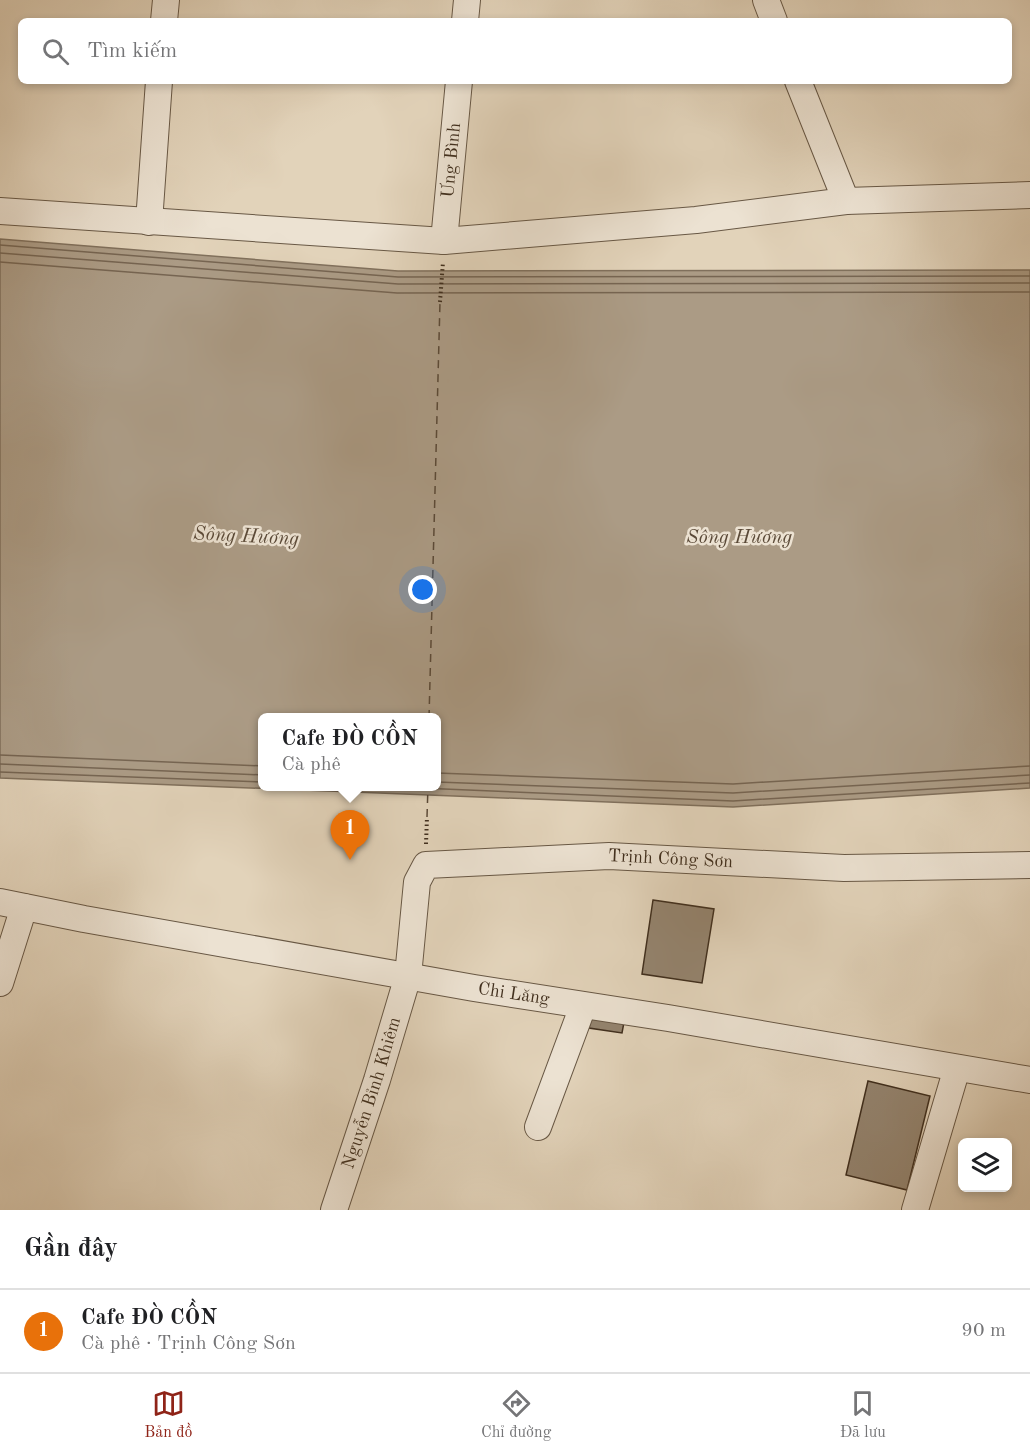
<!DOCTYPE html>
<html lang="vi">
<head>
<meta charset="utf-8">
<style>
  body { margin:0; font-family:"Old Standard TT",serif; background:#f6f6f6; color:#202124 }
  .controls { position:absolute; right:18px; bottom:18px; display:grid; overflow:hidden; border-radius:9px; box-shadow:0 3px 9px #0003 }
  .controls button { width:54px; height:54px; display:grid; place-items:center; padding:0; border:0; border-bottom:2px solid #e0e0e0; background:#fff; color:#202124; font:30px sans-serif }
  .you { position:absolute; left:423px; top:590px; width:21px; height:21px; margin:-15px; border:4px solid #fff; border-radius:50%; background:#1a73e8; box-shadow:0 0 0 9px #1a73e833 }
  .badge { display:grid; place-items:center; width:39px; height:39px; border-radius:50%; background:#8f2418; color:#fff; font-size:20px; font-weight:700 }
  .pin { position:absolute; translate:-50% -50px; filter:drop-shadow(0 2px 3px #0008) }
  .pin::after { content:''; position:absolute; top:32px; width:21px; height:18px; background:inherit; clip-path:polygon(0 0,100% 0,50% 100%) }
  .popup { position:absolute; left:258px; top:713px; width:183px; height:78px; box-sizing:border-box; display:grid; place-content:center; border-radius:9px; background:#fff; filter:drop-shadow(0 2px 4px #0005); font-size:20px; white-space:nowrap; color:#757577 }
  .popup b { font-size:22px; color:#202124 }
  .popup::after { content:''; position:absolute; left:50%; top:100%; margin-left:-12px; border:12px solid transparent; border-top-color:#fff }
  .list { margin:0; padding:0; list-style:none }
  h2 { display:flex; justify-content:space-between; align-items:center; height:78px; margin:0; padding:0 24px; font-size:26px }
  h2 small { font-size:20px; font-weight:400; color:#757577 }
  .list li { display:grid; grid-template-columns:39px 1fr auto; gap:18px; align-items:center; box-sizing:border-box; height:84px; padding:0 24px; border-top:2px solid #e0e0e0 }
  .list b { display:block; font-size:22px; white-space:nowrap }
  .list p { margin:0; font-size:20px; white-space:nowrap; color:#757577 }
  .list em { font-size:20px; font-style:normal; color:#757577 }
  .icon { flex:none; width:33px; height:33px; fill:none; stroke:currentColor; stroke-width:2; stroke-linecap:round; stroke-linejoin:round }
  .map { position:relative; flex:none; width:1030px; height:1210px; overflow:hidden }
  .search { position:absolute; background:#fff; box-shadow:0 3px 9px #0003; left:18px; right:18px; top:18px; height:66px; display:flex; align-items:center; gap:15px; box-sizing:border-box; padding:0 21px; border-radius:9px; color:#757577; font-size:22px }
  .sheet { height:162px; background:#fff }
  nav { display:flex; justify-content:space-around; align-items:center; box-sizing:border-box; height:84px; border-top:2px solid #e0e0e0; background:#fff; font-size:16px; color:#757577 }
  nav a { display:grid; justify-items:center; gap:3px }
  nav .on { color:#8f2418 }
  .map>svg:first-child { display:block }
</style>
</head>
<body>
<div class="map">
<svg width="1030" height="1210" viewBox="0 0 1030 1210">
  <rect width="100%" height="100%" fill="#e2d3ba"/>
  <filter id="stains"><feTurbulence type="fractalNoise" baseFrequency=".00333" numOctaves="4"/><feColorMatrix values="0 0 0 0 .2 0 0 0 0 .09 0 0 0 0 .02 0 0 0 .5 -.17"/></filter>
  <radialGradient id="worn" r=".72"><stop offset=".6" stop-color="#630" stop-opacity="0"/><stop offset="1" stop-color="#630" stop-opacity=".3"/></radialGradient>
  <!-- water -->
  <path fill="#ab9b85" stroke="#80705c" stroke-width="1.5" fill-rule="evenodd" d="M0,239L398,271L1030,270V788L733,807L0,778ZM263,718H437V786H263Z"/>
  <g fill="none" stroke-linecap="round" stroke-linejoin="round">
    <!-- shore -->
    <path stroke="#766552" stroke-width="1.5" d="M0,245L398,277L1030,276
      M0,253L398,284L1030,283
      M0,262L397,293L1030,292
      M0,755L263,766
      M0,764L263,775
      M0,772L263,782
      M437,773L733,784L1030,766
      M437,782L733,793L1030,775
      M372,786L733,801L1030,783"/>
    <!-- ferry -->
    <path stroke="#5b4a38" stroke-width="1.5" stroke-dasharray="8 6" stroke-linecap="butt" d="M429,718L440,302
      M427,817L428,786"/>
  </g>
  <!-- building -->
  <path fill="#94846f" stroke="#402f1e" stroke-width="1.5" d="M653,900L714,909L702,983L642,974Z
    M592,1012L625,1017L622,1033L589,1028Z
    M868,1081L930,1096L907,1190L846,1175Z"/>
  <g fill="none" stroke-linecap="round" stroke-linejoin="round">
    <!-- minor casing -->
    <g stroke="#685845" stroke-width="28">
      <g id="minor">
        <path d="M766,0L774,21"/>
        <path d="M164,21L166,0"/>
        <path d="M465,21L467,0"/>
        <path d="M798,81L846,201"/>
        <path d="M0,211L444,241L696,220L846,201L1030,195"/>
        <path d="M149,222L159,81"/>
        <path id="s1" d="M444,241L459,81"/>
        <path id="s2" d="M0,902L84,919L474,988L668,1018L1030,1080"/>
        <path d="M0,983L24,907"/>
        <path d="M538,1127L583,1006"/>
        <path id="s3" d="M334,1210L377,1080L408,976L417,882L426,865L609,856L844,868L1030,865"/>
        <path d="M915,1210L957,1068"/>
      </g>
    </g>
    <!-- path -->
    <path stroke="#402f1e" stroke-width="4" stroke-dasharray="1.5 3" stroke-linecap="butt" d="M440,302L443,262
      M426,844L427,817"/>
    <!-- minor -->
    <use href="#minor" stroke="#ece2d2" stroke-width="26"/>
  </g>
  <g text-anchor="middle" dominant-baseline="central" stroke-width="5" stroke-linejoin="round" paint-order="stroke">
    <!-- street labels -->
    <g font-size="18" fill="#402f1e" stroke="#ece2d2">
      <text stroke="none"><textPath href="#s1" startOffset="81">Ưng Bình</textPath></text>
      <text stroke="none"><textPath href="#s3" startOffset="604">Trịnh Công Sơn</textPath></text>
      <text stroke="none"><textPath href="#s2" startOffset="522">Chi Lăng</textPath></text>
      <text stroke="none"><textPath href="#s3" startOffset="123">Nguyễn Bỉnh Khiêm</textPath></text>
    </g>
    <!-- water labels -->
    <g font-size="20" font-style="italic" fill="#5b4a38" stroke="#ece2d2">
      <text transform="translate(246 537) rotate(3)">Sông Hương</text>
      <text x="739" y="538">Sông Hương</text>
    </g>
  </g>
  <rect width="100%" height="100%" filter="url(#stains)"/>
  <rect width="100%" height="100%" fill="url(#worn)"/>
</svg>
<div class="controls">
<button><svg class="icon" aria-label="layers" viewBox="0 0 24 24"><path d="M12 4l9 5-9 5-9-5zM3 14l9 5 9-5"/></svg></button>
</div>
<div class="you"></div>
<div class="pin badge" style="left:350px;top:860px;background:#e8710a">1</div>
<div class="popup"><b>Cafe ĐÒ CỒN</b>Cà phê</div>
<div class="search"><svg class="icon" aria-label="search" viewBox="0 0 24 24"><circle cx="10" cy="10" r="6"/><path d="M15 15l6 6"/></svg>Tìm kiếm</div>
</div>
<section class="sheet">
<h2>Gần đây<small></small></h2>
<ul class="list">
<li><span class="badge" style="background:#e8710a">1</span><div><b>Cafe ĐÒ CỒN</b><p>Cà phê · Trịnh Công Sơn</p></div><em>90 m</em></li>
</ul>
</section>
<nav>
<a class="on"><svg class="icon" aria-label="map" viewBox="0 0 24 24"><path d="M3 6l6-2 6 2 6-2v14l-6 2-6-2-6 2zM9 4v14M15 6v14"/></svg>Bản đồ</a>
<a><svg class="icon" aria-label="directions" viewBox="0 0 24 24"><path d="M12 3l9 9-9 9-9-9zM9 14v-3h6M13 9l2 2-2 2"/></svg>Chỉ đường</a>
<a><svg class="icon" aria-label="saved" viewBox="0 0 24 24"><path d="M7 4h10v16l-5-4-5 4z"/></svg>Đã lưu</a>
</nav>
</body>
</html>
